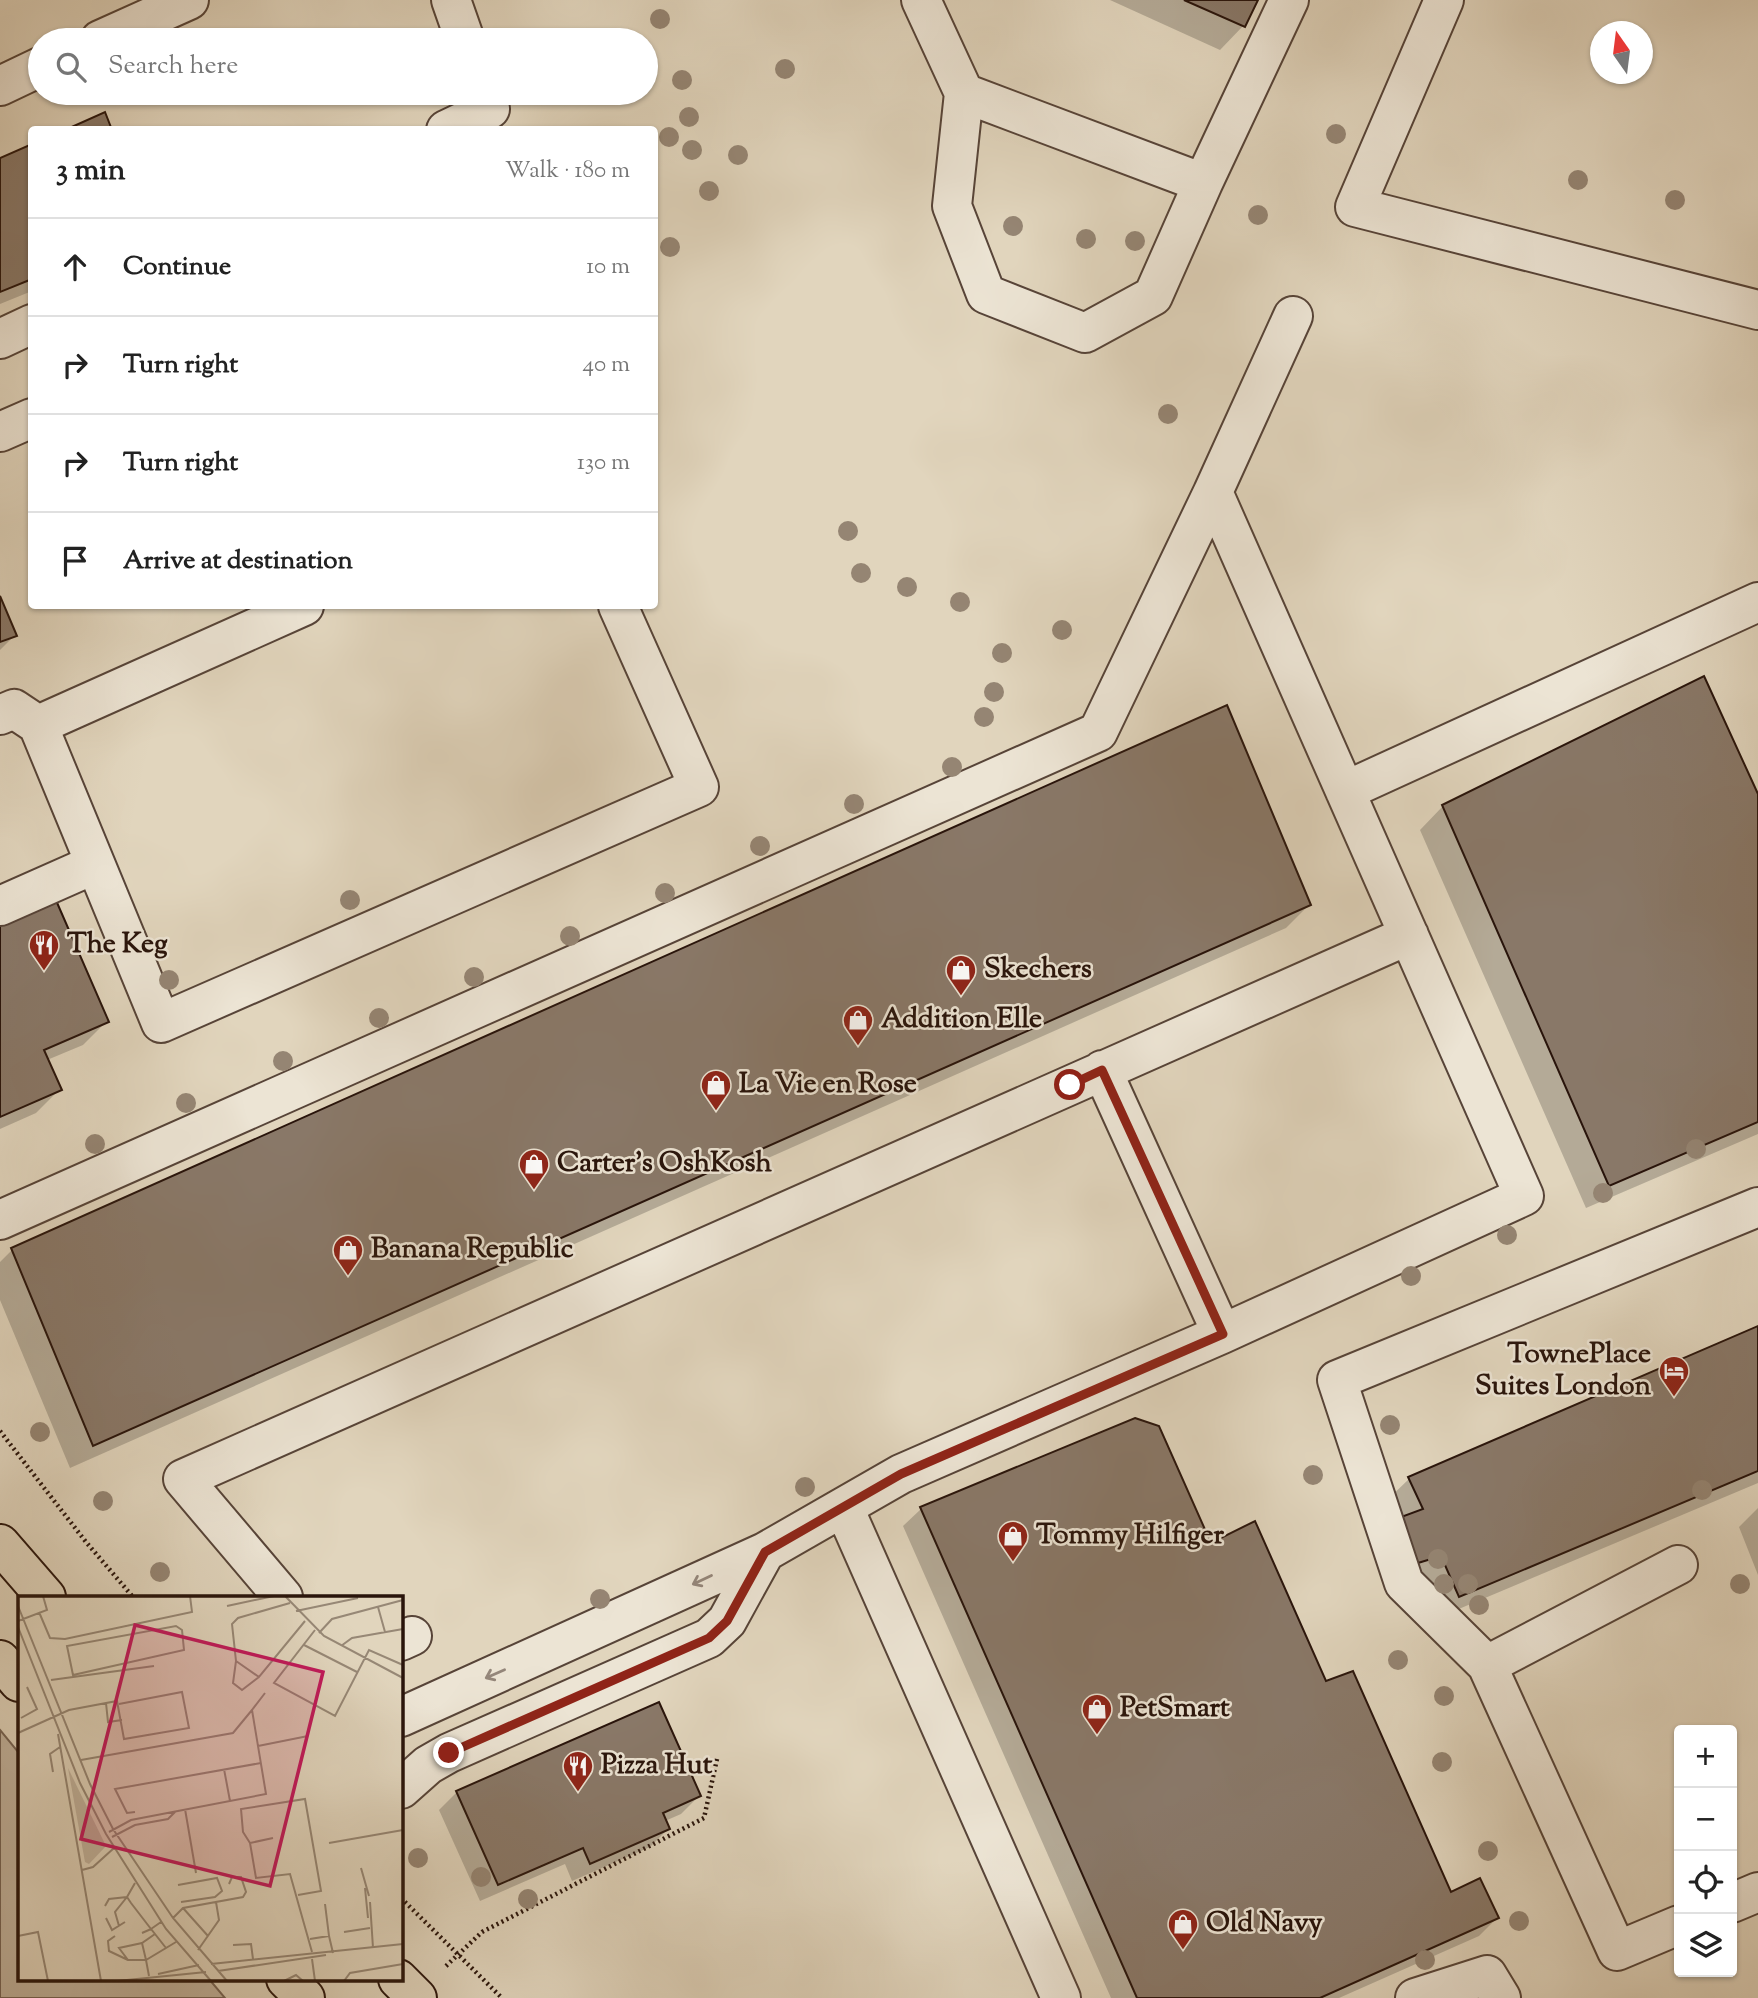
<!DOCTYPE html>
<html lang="en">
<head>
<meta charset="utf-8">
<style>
  body { margin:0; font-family:"Sorts Mill Goudy",serif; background:#f6f6f6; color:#222 }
  .controls { position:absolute; right:21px; bottom:21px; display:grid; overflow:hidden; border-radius:7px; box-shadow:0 2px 5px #0004 }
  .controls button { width:63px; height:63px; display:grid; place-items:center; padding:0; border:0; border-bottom:2px solid #e0e0e0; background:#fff; color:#222; font:35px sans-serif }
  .compass { position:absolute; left:1590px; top:21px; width:63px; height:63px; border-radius:50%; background:#fff; box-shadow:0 2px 5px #0004; rotate:346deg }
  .stop { position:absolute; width:21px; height:21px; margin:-16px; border:5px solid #8f2418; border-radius:50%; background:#fff }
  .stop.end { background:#8f2418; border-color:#fff; box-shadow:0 2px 7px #0008 }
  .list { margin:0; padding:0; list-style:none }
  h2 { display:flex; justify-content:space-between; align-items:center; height:91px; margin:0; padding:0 28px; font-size:30px }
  h2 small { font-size:23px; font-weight:400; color:#767676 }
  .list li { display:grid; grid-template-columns:46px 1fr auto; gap:21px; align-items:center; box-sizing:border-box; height:98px; padding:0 28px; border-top:2px solid #e0e0e0 }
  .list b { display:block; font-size:26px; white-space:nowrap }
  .list em { font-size:23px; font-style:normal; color:#767676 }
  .icon { flex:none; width:38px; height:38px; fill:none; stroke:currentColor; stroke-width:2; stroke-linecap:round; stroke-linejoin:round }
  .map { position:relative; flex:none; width:1758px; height:1998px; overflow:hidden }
  .search { position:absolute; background:#fff; box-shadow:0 2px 5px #0004; left:28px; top:28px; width:630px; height:77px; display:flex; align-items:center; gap:18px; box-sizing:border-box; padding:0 24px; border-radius:38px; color:#767676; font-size:26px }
  .panel { position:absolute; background:#fff; box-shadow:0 2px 5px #0004; left:28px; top:126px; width:630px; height:483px; border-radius:7px }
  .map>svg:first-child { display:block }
</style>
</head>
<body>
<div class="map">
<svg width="1758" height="1998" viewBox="0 0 1758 1998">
  <rect width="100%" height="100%" fill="#e1d5bd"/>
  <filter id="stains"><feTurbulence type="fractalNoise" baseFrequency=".00286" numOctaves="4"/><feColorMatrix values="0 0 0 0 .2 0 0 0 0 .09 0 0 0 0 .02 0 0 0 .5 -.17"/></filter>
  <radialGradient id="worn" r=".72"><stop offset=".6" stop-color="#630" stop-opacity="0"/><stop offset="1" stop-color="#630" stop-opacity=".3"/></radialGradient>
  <!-- green -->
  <path fill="#c2b49f" stroke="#766455" stroke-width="2" d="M0,1730L19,1753V1979H209L225,1998H0Z"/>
  <!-- shadow -->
  <path fill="#0003" d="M1110,0H1256L1243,26L1220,50Z
    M32,146V291L0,304V160Z
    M0,601L15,635L0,650Z
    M1758,798V1134L1586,1208L1420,830L1443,806Z
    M1309,905L1286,928L70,1468L0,1300V1262L12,1250Z
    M0,924L107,1021L83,1045L47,1060L60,1089L36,1113L0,1129Z
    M1758,1328V1483L1435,1619L1385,1502L1409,1479Z
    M1135,1419L1210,1545L1450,1894L1497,1918L1479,1936L1339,1998H1111L903,1526L921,1509Z
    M1758,1508V1575L1739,1527Z
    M457,1792L699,1796L681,1814L665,1821L668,1829L650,1847L572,1881L565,1864L480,1901L439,1810Z"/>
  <!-- building -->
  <path fill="#897868" stroke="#29140b" stroke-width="2" d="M1184,0H1258L1245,27Z
    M105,112L112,130H65Z
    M32,144V279L0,292V158Z
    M0,596L17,636L0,642Z
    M1704,676L1758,794V1122L1609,1186L1442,805Z
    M1227,705L1311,905L93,1446L11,1248Z
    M55,898L109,1022L44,1050L62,1090L0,1117V922Z
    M1758,1326V1471L1459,1597L1441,1556L1418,1563L1401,1517L1423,1509L1408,1477Z
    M1135,1418L1159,1426L1211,1543L1255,1521L1326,1681L1353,1671L1451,1892L1480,1878L1499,1918L1320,1998H1137L920,1507Z
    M659,1702L701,1796L663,1813L670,1829L590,1864L583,1848L498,1885L456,1791Z"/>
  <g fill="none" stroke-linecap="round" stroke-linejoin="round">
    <!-- minor casing -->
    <g stroke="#574438" stroke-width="42">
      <path id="minor" d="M451,0L465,40
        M921,0L964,93L1203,183L1289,0
        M1444,0L1355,207L1758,310
        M100,40L189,0
        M0,86L40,67
        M964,93L952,206L986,294L1085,333L1153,296L1203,183
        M446,130L490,109L484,93
        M0,339L32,324
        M0,432L32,418
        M0,715L14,709L38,725L161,1023L699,787L618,606
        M38,725L304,606
        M1345,791L1758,602
        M0,906L95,864
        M1102,1070L1222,1334
        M0,1220L1098,732L1213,492
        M844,1508L1061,1998
        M1678,1565L1487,1665L1617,1951L1679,1925
        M283,1597L183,1479L1409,935
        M401,1641L412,1636
        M1487,1665L1404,1583L1337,1380L1758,1207
        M401,1717L765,1552L901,1474L1222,1334L1524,1196L1213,492L1293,316
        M401,1789L428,1765L449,1753L709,1638L727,1621L765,1552
        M1732,1903L1758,1892
        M1415,1998L1487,1975L1501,1998"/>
    </g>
    <!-- major casing -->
    <g stroke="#29140b" stroke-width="42">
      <path id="major" d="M0,1544L46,1597
        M0,1660L19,1682
        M286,1979L305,1998
        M398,1979L417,1998"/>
    </g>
    <!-- path -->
    <path stroke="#29140b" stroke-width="4.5" stroke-dasharray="2 3.5" stroke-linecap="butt" d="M0,1431L86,1542L133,1597
      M401,1898L502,1998
      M446,1966L482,1932L704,1818L717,1759"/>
    <!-- minor -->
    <use href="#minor" stroke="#ece4d4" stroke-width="38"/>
    <!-- major -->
    <use href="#major" stroke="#e1d5bd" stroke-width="38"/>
  </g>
  <!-- trees -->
  <g fill="#958573">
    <circle cx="660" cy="19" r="10"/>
    <circle cx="785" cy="69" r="10"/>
    <circle cx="682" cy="80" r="10"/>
    <circle cx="689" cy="117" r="10"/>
    <circle cx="1336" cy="134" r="10"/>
    <circle cx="669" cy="137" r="10"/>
    <circle cx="692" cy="150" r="10"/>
    <circle cx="738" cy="155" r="10"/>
    <circle cx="1578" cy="180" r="10"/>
    <circle cx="709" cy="191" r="10"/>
    <circle cx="1675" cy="200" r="10"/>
    <circle cx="1258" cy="215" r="10"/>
    <circle cx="1013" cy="226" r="10"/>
    <circle cx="1086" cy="239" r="10"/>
    <circle cx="1135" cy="241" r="10"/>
    <circle cx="670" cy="247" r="10"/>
    <circle cx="1168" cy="414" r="10"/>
    <circle cx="848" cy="531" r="10"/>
    <circle cx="861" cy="573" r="10"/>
    <circle cx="907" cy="587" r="10"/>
    <circle cx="960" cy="602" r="10"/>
    <circle cx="1062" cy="630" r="10"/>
    <circle cx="1002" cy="653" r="10"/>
    <circle cx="994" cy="692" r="10"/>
    <circle cx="984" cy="717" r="10"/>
    <circle cx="952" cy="767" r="10"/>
    <circle cx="854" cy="804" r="10"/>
    <circle cx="760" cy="846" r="10"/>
    <circle cx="665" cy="893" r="10"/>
    <circle cx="350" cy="900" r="10"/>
    <circle cx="570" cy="936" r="10"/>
    <circle cx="474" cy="977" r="10"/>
    <circle cx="169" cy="980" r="10"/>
    <circle cx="379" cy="1018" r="10"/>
    <circle cx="283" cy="1061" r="10"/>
    <circle cx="186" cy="1103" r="10"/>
    <circle cx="95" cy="1144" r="10"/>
    <circle cx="1696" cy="1149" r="10"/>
    <circle cx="1603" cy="1193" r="10"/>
    <circle cx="1507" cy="1235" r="10"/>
    <circle cx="1411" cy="1276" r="10"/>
    <circle cx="1390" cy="1425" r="10"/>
    <circle cx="40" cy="1432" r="10"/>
    <circle cx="1313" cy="1475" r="10"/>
    <circle cx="805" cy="1487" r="10"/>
    <circle cx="1702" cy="1490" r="10"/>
    <circle cx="103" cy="1501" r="10"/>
    <circle cx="1438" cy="1559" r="10"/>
    <circle cx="160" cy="1572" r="10"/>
    <circle cx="1444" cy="1584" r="10"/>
    <circle cx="1468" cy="1584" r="10"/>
    <circle cx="1740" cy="1584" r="10"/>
    <circle cx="600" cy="1599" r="10"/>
    <circle cx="1479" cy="1605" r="10"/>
    <circle cx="1398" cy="1660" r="10"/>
    <circle cx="1444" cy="1696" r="10"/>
    <circle cx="1442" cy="1762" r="10"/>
    <circle cx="1488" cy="1851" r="10"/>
    <circle cx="418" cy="1858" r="10"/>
    <circle cx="481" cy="1877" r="10"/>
    <circle cx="528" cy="1899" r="10"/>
    <circle cx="1519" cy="1921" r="10"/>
    <circle cx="1425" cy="1960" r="10"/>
  </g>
  <!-- one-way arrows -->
  <defs><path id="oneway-shaft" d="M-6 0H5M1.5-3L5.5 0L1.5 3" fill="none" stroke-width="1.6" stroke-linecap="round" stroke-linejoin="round" transform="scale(1.75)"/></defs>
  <g stroke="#94867a">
    <use href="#oneway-shaft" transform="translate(702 1580) rotate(155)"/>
    <use href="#oneway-shaft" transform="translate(495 1674) rotate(156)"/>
  </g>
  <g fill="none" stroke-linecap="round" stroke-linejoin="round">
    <!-- route -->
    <path stroke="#8f2418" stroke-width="9" d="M449,1753L709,1638L727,1621L765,1552L901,1474L1223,1334L1102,1070L1070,1085"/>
  </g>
  <!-- icons -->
  <defs>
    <g id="restaurant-pin" transform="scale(1.575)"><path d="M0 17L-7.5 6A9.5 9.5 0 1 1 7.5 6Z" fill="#8f2418" stroke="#ece4d4"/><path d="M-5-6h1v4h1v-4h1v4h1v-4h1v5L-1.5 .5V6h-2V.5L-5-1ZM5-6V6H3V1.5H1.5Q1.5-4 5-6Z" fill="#fff"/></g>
    <g id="shop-pin" transform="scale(1.575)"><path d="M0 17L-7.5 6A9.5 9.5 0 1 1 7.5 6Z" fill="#8f2418" stroke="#ece4d4"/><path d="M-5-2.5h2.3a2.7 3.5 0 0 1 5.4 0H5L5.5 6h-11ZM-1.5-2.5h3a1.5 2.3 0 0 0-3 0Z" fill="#fff"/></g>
    <g id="hotel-pin" transform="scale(1.575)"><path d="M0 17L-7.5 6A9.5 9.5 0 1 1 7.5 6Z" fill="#8f2418" stroke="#ece4d4"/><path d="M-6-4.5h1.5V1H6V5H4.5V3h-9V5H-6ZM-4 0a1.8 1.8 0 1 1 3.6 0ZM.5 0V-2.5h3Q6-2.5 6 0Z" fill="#fff"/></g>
  </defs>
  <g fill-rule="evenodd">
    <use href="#restaurant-pin" x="44" y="945"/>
    <use href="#shop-pin" x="961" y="970"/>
    <use href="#shop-pin" x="858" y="1020"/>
    <use href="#shop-pin" x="716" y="1085"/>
    <use href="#shop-pin" x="534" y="1164"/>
    <use href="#shop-pin" x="348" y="1250"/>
    <use href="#hotel-pin" x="1674" y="1371"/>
    <use href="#shop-pin" x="1013" y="1536"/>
    <use href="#shop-pin" x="1097" y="1709"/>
    <use href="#restaurant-pin" x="578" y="1766"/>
    <use href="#shop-pin" x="1183" y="1924"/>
  </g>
  <g text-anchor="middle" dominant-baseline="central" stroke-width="5" stroke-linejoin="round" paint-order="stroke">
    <!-- poi labels -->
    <g font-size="28" font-weight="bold" fill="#29140b" stroke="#ece4d4" text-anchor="start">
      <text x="67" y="945">The Keg</text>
      <text x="984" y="970">Skechers</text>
      <text x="881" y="1020">Addition Elle</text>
      <text x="739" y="1085">La Vie en Rose</text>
      <text x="557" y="1164">Carter's OshKosh</text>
      <text x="371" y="1250">Banana Republic</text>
      <text x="1651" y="1355" text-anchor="end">TownePlace<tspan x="1651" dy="32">Suites London</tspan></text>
      <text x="1036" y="1536">Tommy Hilfiger</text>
      <text x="1120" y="1709">PetSmart</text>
      <text x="601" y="1766">Pizza Hut</text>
      <text x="1206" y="1924">Old Navy</text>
    </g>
  </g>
  <!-- overview -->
  <g transform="translate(18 1596)">
    <rect width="385" height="385" fill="#e1d5bd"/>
    <path d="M50,172L88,250L71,268L67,266Z" fill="#c2b49f"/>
    <path fill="none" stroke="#978876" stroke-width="2" d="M267,0L306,40L385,82M272,7L220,22L214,28L218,65L241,81L287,25M0,10L72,188L95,233L155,322L209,385M209,10L256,0M360,11L367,36M278,15L340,2M21,16L32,42L47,43L174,16L172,0M0,25L29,14L25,0M158,30L164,34L166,54L55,79L49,50ZM0,31L62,187L88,238L148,333L193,385M297,34L256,87L317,120L351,54L385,69M301,37L314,23L385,4M286,49L339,76M323,50L334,42L385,33M218,65L215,87L224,94L241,81M33,84L136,70M88,107L90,126L104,124M3,122L19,113L9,91M0,137L51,114L99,105L106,143L171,132L164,96L101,108M40,138L83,385M240,150L290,140M63,164L215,137L234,114M206,173L212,205M35,176L32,158L42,151M167,213L178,277M117,216L109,217L97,193L243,167M91,236L113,224L248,198L234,114L247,97M94,241L117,229L150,223L157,216M255,242L232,247L238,282L272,278L294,356M232,247L225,236L223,213L287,203L303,295L280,299M311,247L385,234M343,272L351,300M64,274L75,271L96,252M117,287L109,301L113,307L133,333L143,326M160,289L199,282L204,295L197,301L163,306M347,292L350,322M352,306L355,352M307,308L311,340M87,310L91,303L109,301M165,312L190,340M88,322L94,334L107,326M155,322L165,312L225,301L228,296L223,281H214L211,288M101,330L97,316L109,301M326,336L352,332M124,337L133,333L148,352M0,340L20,336L30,385M97,340L90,345L91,355L110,364M292,343L311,340L315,357M124,347L128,364L158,346M215,349L233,348L235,363M180,354L201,324L198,306M294,363L297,385M193,368L385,348M200,375L308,359M140,378L181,369M131,380L128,364H110L101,352L124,347L137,338M99,385L188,376M266,385L278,379L285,385M326,385L332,377L385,368"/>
    <path fill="#c2185b" fill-opacity="0.15" stroke="#c2185b" stroke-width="3.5" d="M117,29L305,76L252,290L63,243Z"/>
    <rect width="385" height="385" fill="none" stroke="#29140b" stroke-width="3.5"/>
  </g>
  <rect width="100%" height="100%" filter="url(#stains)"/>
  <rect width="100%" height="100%" fill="url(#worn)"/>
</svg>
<div class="controls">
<button>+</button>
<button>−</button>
<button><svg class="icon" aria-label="locate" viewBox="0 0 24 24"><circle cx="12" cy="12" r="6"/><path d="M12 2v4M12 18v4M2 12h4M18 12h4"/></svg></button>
<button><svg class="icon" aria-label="layers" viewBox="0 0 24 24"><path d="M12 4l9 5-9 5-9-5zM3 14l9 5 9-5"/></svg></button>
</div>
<svg class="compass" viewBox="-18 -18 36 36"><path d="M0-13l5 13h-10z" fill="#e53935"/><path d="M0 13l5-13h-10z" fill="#767676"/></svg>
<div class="stop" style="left:1070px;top:1085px"></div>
<div class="stop end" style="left:449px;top:1753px"></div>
<div class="search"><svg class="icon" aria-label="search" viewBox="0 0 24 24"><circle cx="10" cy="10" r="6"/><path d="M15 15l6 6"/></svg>Search here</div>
<section class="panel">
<h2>3 min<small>Walk · 180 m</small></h2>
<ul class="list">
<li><svg class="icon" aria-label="ahead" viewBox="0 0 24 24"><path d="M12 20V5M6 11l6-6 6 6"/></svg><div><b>Continue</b></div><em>10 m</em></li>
<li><svg class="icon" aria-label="right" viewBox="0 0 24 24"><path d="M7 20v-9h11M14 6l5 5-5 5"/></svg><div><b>Turn right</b></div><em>40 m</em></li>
<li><svg class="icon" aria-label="right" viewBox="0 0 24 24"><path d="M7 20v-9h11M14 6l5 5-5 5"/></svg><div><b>Turn right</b></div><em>130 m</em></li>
<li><svg class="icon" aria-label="arrive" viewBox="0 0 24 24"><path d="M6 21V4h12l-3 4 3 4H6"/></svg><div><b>Arrive at destination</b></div></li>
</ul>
</section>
</div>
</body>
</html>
